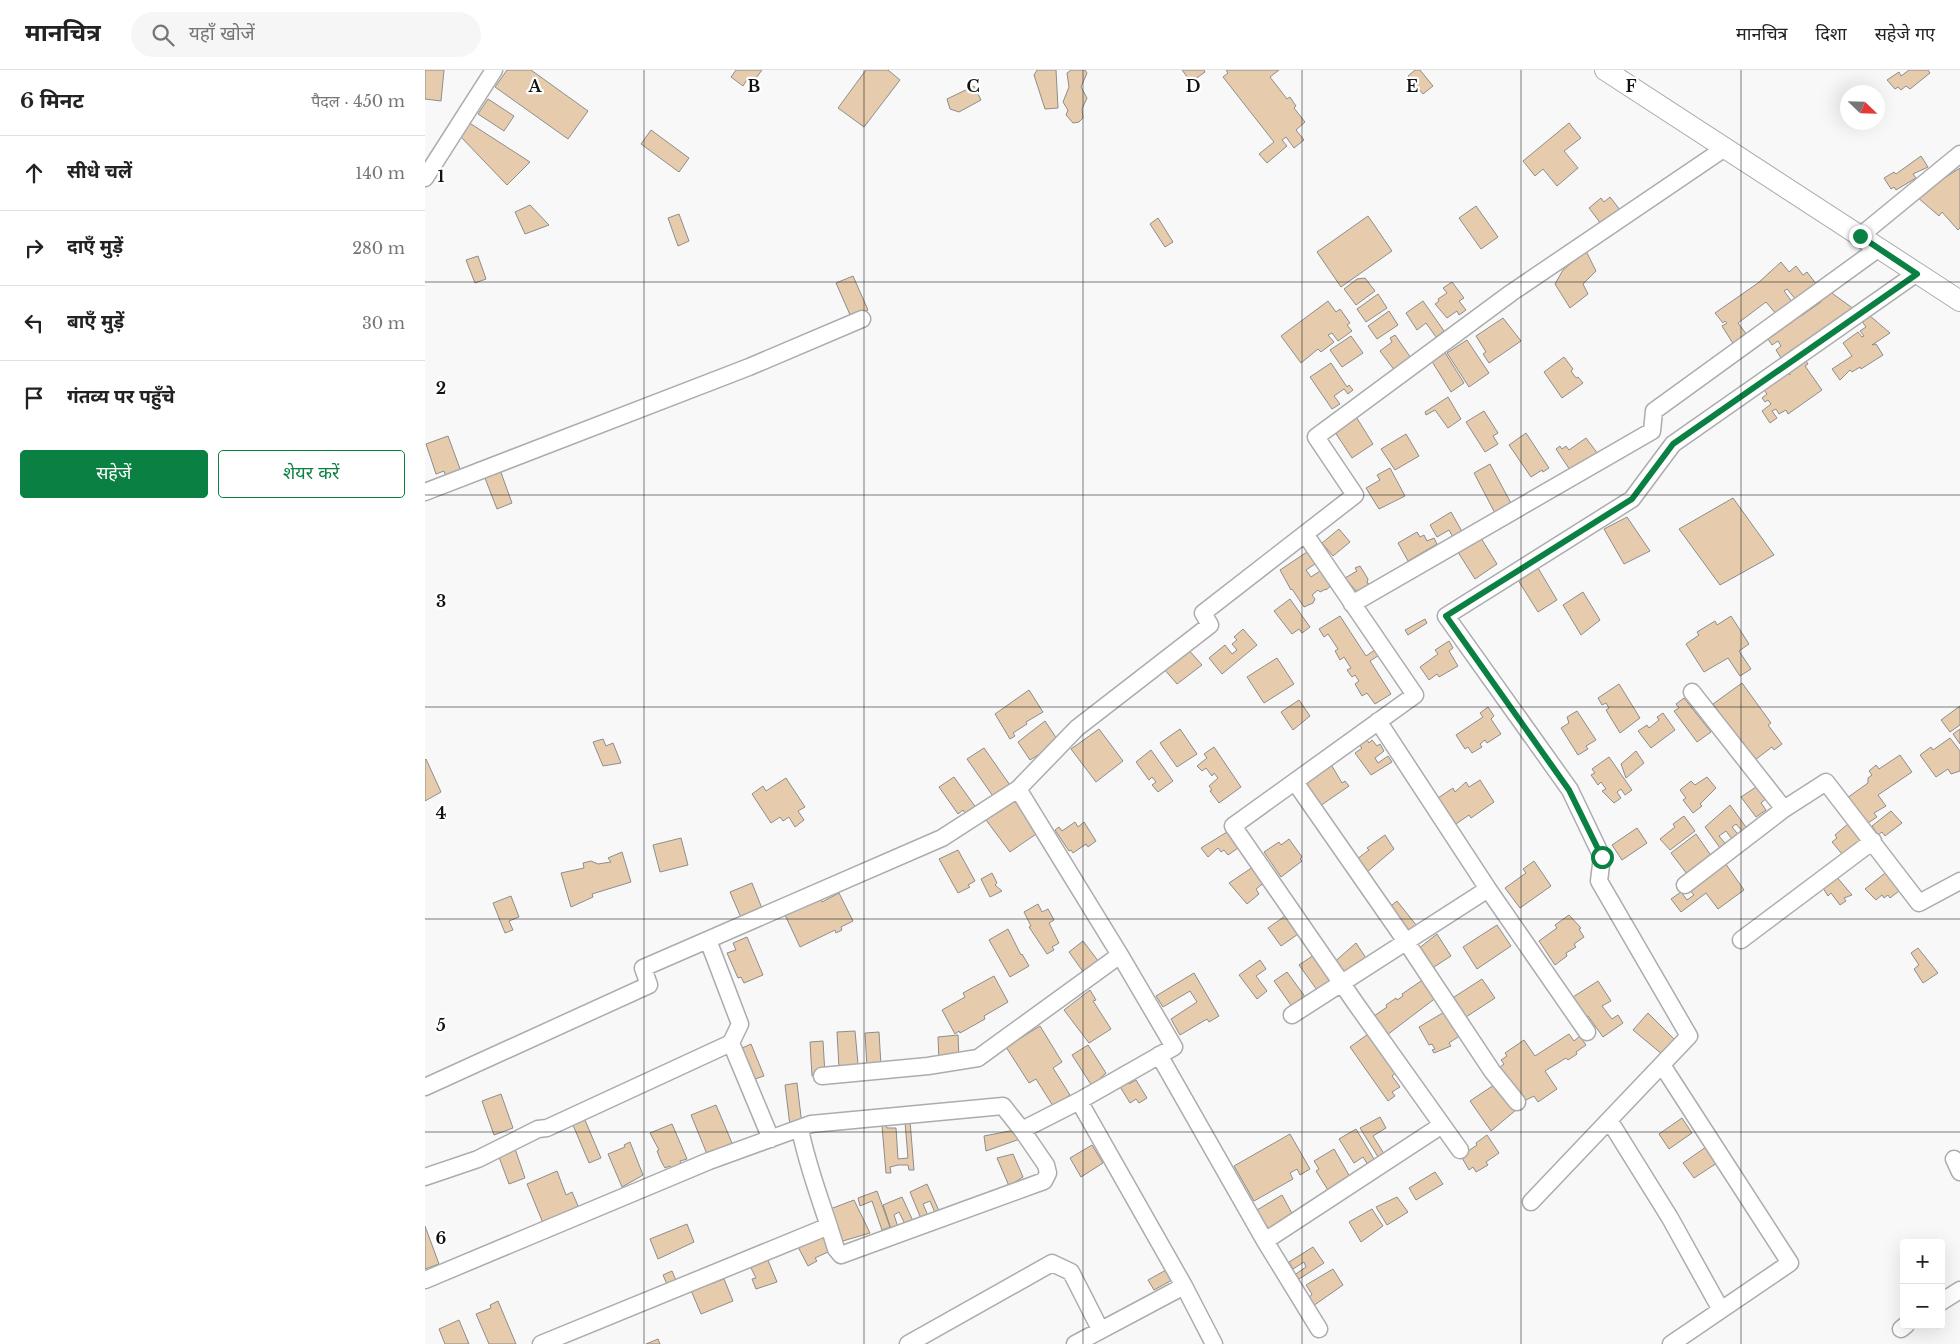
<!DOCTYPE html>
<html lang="hi">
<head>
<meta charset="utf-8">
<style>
  body { margin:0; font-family:"Libre Baskerville","Noto Sans Devanagari",serif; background:#f6f6f6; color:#222 }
  .controls { position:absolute; right:15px; bottom:15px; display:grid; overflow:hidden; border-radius:5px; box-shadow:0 5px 20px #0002 }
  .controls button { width:45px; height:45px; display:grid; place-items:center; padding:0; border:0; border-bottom:1px solid #e0e0e0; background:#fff; color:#222; font:25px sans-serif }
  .compass { position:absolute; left:1415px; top:15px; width:45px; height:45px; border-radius:50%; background:#fff; box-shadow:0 5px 20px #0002; rotate:113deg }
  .stop { position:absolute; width:15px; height:15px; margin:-11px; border:4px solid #0b8043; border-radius:50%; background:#fff }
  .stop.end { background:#0b8043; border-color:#fff; box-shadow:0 1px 5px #0008 }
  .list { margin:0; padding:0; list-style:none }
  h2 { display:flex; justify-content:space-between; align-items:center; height:65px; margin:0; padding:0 20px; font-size:21px }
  h2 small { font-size:16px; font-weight:400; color:#767676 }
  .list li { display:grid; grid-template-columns:32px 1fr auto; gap:15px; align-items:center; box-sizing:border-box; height:75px; padding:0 20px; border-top:1px solid #e0e0e0 }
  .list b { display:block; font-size:19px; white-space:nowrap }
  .list em { font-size:16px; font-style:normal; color:#767676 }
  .actions { display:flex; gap:10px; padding:15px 20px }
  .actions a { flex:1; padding:11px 0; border:1px solid #0b8043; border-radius:5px; text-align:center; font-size:18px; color:#0b8043 }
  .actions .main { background:#0b8043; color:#fff }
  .icon { flex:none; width:28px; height:28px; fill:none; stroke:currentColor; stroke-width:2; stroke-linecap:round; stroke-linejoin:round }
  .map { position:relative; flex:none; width:1535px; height:1274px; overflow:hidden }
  header { display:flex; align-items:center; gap:30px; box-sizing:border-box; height:70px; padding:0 25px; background:#fff; border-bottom:1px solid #e0e0e0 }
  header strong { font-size:24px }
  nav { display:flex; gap:28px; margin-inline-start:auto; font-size:18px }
  .search { width:350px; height:45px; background:#f6f6f6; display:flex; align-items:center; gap:12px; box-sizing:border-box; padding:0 18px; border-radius:28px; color:#767676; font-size:19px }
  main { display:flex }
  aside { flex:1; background:#fff }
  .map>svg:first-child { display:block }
</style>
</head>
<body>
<header>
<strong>मानचित्र</strong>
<div class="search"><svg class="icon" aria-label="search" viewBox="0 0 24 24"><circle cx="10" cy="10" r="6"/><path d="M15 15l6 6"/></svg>यहाँ खोजें</div>
<nav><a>मानचित्र</a><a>दिशा</a><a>सहेजे गए</a></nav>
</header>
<main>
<aside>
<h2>6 मिनट<small>पैदल · 450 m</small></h2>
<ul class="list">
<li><svg class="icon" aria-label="ahead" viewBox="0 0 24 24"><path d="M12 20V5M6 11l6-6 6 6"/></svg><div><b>सीधे चलें</b></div><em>140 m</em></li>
<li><svg class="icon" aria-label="right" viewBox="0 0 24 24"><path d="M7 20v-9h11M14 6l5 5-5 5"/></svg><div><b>दाएँ मुड़ें</b></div><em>280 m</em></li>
<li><svg class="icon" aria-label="left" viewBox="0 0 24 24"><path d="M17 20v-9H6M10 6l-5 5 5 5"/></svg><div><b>बाएँ मुड़ें</b></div><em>30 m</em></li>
<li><svg class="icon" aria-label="arrive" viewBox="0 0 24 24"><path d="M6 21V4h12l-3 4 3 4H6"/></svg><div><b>गंतव्य पर पहुँचे</b></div></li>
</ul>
<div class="actions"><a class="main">सहेजें</a><a>शेयर करें</a></div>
</aside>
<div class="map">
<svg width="1535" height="1274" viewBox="0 0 1535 1274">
  <rect width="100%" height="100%" fill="#f8f8f9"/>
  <!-- building -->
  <path fill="#e6ccad" stroke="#8e8d8c" d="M0,0H19L16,31L0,29Z
    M82,0H106L163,41L143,69L70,17Z
    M311,0H337L328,12L323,8L318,16L306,7Z
    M441,0H463L475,10L439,57L413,38Z
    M612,0H631L633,38L620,39L609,5Z
    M646,0H660L662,3L656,17L662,28L657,39L658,48L654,52L648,53L641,45L643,40L638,32L644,17L642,3Z
    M757,0H779L780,2L766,12Z
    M801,0H854L845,7L862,29L865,27L871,36L869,38L880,52L871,60L879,70L869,78L861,67L857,70L862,76L842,93L834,84L849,72L798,7L803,3Z
    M990,0H995L1008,16L998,24L983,6Z
    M1484,0H1503L1505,3L1485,19L1481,16L1476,20L1473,17L1470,19L1462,10L1474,2L1476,6Z
    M549,16L556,30L534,42L525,39L522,29Z
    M63,29L89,46L79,61L53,44Z
    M43,52L105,92L82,115L35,66Z
    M1144,53L1156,68L1139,81L1153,98L1132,116L1118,99L1110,106L1098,91Z
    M226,60L264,88L254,102L216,74Z
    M1496,86L1503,97L1488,104L1491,108L1471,120L1469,117L1466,119L1459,108L1469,102L1471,104Z
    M1535,98V158L1533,160L1517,142L1514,146L1491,126Z
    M1185,127L1195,140L1177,155L1164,138L1176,128L1179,132Z
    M105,135L124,155L100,164L90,142Z
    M1051,136L1073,167L1056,179L1034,148Z
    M254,144L264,171L253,176L243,148Z
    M943,146L967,181L916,217L892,182Z
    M733,148L748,172L740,177L725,154Z
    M1161,181L1171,201L1158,214L1163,224L1145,238L1130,214L1138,200Z
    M53,186L61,209L50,213L41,190Z
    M1356,192L1364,202L1371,196L1378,205L1382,202L1392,215L1372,231L1362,219L1359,221L1368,233L1352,245L1341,232L1313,253L1322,265L1309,275L1297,256L1302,253L1300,251L1298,253L1290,243L1333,213Z
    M428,206L443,240L426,247L411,213Z
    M940,208L950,221L931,235L919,219L932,209Z
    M1027,212L1039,228L1034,231L1041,240L1034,245L1032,241L1022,248L1010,234L1014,231L1013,229L1022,223L1018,218Z
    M1404,221L1433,242L1360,294L1351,280L1356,276L1353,271L1347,275L1343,269L1358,258L1355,253L1372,241L1376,246L1396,232L1395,230Z
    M953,224L962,238L941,252L932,239Z
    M903,231L911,242L915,239L925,253L922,255L927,261L913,271L907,263L903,265L909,272L896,282L893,279L876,293L856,266Z
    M998,231L1019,261L1011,267L1001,253L992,260L981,243Z
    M964,241L973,255L952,269L943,256Z
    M1444,245L1465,263L1447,275L1451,274L1458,285L1436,299L1435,297L1427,302L1425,300L1415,310L1407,299L1427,286L1418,273L1433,262L1437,267L1439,266L1435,261L1441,257L1436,250Z
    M1078,248L1096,271L1064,293L1058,284L1061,282L1051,266Z
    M970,265L986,288L970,301L955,281L967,272L965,268Z
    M926,266L938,283L917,297L905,280Z
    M1042,270L1064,303L1044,317L1022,283Z
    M1019,281L1039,313L1026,322L1006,290Z
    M1139,287L1148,299L1146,301L1151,308L1153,307L1158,313L1137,328L1119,302Z
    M1379,288L1383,294L1380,296L1397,320L1363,344L1361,340L1354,344L1351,339L1347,341L1352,348L1345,353L1337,341L1346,334L1343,330L1340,332L1337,328L1342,324L1337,317L1346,315L1364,303L1365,305L1363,299Z
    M906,293L922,317L924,315L928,320L923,324L919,319L909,326L915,334L907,339L885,307Z
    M1023,327L1036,349L1023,358L1010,340L1001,345L1000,342Z
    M1059,341L1073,363L1068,366L1073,374L1060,382L1041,352Z
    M930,345L948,374L927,388L908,359Z
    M1101,363L1124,398L1118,402L1117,400L1106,407L1084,375Z
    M981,364L994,386L970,400L956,379Z
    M23,366L38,407L23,413L19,401L11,404L1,374Z
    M1161,368L1173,384L1147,403L1131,379L1135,376L1137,379L1141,376L1144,380Z
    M1065,394L1088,437L1072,447L1049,403Z
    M74,397L87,433L72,439L58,403Z
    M965,398L980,426L954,439L941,418L955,410L952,405Z
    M1308,428L1349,485L1295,515L1254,459Z
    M1026,442L1039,465L1030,471L1024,460L1012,467L1005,455Z
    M1202,447L1225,481L1199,494L1179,459Z
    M914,459L925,472L908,486L897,473Z
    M992,462L995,467L999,465L1002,471L1009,468L1012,474L983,491L973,473Z
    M1054,465L1072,494L1050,509L1031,479Z
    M885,480L893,492L881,500L886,507L898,499L908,514L901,520V519L895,522L893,520L887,525L890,529L888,533L879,537L867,519L866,520L855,500Z
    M935,496L943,509L942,513L945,514L932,522L920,508L932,501L930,498Z
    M1113,498L1132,530L1113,542L1093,510Z
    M1158,522L1175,550L1156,565L1138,535Z
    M865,529L885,557L877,563L874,559L867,564L849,541Z
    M915,546L941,586L954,577L957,583L945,591L966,624L950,634L942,623L937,626L930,614L934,611L930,605L927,607L922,600L926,598L919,587L915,590L910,581L913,579L903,564L899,567L894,559Z
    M1306,546L1324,574L1314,581L1326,599L1315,606L1303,588L1279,602L1261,574L1274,565L1272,562L1290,551L1292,555Z
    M1000,549L1002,553L983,565L980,560Z
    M818,559L832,575L797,604L784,588L800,575L807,584L812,580L807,574L812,570L809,567Z
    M1024,571L1028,578L1024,581L1033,596L1014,607L1012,604L1004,610L995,597L1013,584L1010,580Z
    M761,577L777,595L752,614L739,599Z
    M852,588L869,614L839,633L822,607Z
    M1317,613L1346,653L1343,655L1357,674L1349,680L1347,677L1330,690L1317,675L1319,672L1314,676L1311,666L1288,634Z
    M1194,614L1215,648L1195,663L1181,640L1184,638L1181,633L1177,635L1173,628Z
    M604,620L618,642L601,652L602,654L588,663L590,666L585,669L570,644Z
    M1259,628L1286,662L1272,672L1249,641L1254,638L1251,634Z
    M874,630L885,646L868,660L856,642Z
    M1535,636V655L1525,662L1516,650Z
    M1063,637L1069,646L1066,649L1076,664L1062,673L1060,670L1055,674L1057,677L1047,683L1043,677L1040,679L1031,665L1058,647L1055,643Z
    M1152,641L1171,670L1161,676L1163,679L1153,685L1136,658L1144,653L1142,647Z
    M1238,643L1250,660L1226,678L1213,661L1222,655L1224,658L1234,650L1232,647Z
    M620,651L634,672L605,690L593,672Z
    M674,659L698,691L671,712L646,679Z
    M755,659L772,684L752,697L735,673Z
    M1535,659V674L1528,664Z
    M1525,668L1535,681V701L1526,704L1523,699L1511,707L1495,685L1506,677L1508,680Z
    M178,669L181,676L188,673L196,693L178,696L168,672Z
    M942,670L944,673L947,670L952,676L955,674L959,681L950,688L953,693L963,686L967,692L946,705L930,683L937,678L934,675Z
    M789,677L816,717L794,733L785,721L787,720L784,716L793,708L789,703L787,706L781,698L777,701L772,696L782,688L779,684Z
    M559,678L587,718L570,729L542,689Z
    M726,680L748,711L733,722L727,715L731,712L727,707L724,710L711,692Z
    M1211,681L1219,693L1201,708L1196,694Z
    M1475,685L1487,702L1453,725L1461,736L1449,743L1452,747L1440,755L1422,728L1443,713V708L1447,705L1444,701L1451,695L1454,699Z
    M1184,687L1207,720L1200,725L1196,719L1192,722L1196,728L1189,733L1177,721L1181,719L1176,712L1173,715L1166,705L1170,703L1167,699Z
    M1,689L16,722L0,731V690Z
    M904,691L917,713L920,711L924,716L895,736L884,728L889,724L875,712Z
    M529,707L554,742L544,749L538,740L533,744L514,717Z
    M1282,707L1291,718L1275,734L1277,736L1268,743L1258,730L1261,728L1255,720L1266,711L1270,715Z
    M361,708L380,737L373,741L379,750L370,757L364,747L358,751L355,747L346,753L327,724L338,716L341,721Z
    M1055,710L1069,732L1046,748L1044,745L1031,754L1013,728L1028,718L1030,722L1041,712L1044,717Z
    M1334,715L1343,727L1336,733L1341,740L1331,747L1316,727Z
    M592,730L614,762L585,782L561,750Z
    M1305,735L1323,760L1319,763L1311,754L1307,757L1316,768L1310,773L1301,761L1294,766L1304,778L1298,782L1280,757Z
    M1466,741L1477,753L1460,766L1457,762L1453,765L1447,756Z
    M1259,746L1270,761L1245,780L1235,769L1250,757L1248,754Z
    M650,752L653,757L659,752L671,771L663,777L661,774L648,783L646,780L644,781L630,760L634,757L637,761Z
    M1424,753L1442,773L1424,787L1420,782L1417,784L1407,772L1412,768L1410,765Z
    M1212,758L1222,773L1197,790L1187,775Z
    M802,762L813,778L803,785L799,780L796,782L793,778L783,787L776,778Z
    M1271,764L1287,787L1262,804L1246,783Z
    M960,765L969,779L942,802L932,789L944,780L942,778Z
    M256,768L263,795L235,802L228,775Z
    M864,769L877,787L875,789L877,791L856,807L839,782L854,772L856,775Z
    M533,780L550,811L543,815L545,817L533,823L514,789Z
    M197,782L206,812L167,824L168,827L146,837L136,803L159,798L158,793L166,791L173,794L186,792L183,788Z
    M1298,790L1319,820L1293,839L1281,823L1256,842L1246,829L1256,822L1262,830L1269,825L1262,817Z
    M1109,791L1126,816L1095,838L1080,818L1101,803L1098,799Z
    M828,797L840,812L831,819L834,824L822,834L804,813Z
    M1464,800L1474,821L1465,828L1463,825L1459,828L1457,825L1451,830L1440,819Z
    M567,803L572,813L570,815L577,821L565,827L556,809Z
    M1410,805L1427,825L1419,828L1421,831L1415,835L1406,823L1403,826L1396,815Z
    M327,813L338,841L317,850L305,822Z
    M414,823L428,851L416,857L417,860L411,863L410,860L375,877L360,845L395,828L397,832Z
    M86,826L94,847L84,851L88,860L80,863L68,833Z
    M972,831L992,856L982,864L962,839Z
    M613,834L617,842L623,839L629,850L624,853L634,873L627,877L629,880L622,884L604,857L606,856L599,842Z
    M863,844L876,862L856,876L843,858Z
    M1144,845L1156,858L1154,859L1159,867L1149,874L1151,877L1141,883L1142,886L1130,895L1114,871L1132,858L1130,855Z
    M1072,855L1086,876L1052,899L1038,877Z
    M583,859L596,885L597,884L604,896L585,907L564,870Z
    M1012,864L1026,886L1006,899L993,879Z
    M322,867L338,905L319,913L316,907L313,908L302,883L311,880L308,873Z
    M658,871L674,892L659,903L644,882Z
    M931,873L943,891L917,912L906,895Z
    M1493,878L1513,903L1498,913L1489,899L1494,895L1486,883Z
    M889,885L907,910L892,920L874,895Z
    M835,890L841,899L831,906L842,921L832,929L814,905Z
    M862,902L881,928L868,938L849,911Z
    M769,903L794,946L784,952L782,949L755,965L746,949L772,932L765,921L738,937L731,926Z
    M569,906L583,932L559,946L560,949L535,963L534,961L530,964L517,940L540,927L538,923Z
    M999,909L1012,927L962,965L949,946L962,937L961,935L971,928L972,930L978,926L977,924Z
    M1057,909L1070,928L1038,949L1026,929Z
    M1173,911L1186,931L1177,936L1187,949L1193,945L1198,953L1178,967L1163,946L1158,949L1157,941L1148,927Z
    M665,920L671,930L668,931L686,959L664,973L639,940Z
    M1021,941L1036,965L1024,973L1026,976L1009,983L1007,980L1010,979L1007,974L1004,975L994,957Z
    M1223,943L1250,970L1238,985L1208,960Z
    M615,956L637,992L628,998L645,1025L628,1036L611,1009L604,1013L581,977Z
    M430,961L433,994L414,998L412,962Z
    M454,962L456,996L442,997L440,963Z
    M946,962L973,1001L967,1006L975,1017L967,1022L970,1026L963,1031L925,977Z
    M1144,964L1149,971L1155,966L1161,975L1151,982L1152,984L1143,990L1141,988L1120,1001L1132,1019L1113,1032L1109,1026L1097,1032L1075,997L1079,994L1076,990L1082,986L1080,983L1099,970L1110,986Z
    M533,965L534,989L514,992L513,967Z
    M398,971L400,1005L387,1006L385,972Z
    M326,974L339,1006L327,1010L315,979Z
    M663,975L681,1003L667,1016L647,985Z
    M702,1010L704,1014L711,1010L722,1028L714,1033L711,1029L705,1033L694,1015Z
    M372,1013L377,1055L365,1056L360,1015Z
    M1072,1013L1091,1040L1066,1061L1045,1031Z
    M76,1024L88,1058L69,1065L57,1031Z
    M291,1035L307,1073L282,1084L266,1045Z
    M157,1043L176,1088L164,1093L145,1048Z
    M955,1047L961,1058L948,1066L961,1087L955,1090L935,1058Z
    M1257,1048L1267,1063L1244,1079L1234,1064Z
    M485,1051L489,1100H484L483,1095H473L465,1097L466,1103H461L457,1056L461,1055L462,1058H471L473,1089L483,1088L480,1052Z
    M247,1054L262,1089L255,1091L257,1096L246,1100L245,1096L240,1098L236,1091L232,1081L234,1080L225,1063Z
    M931,1059L952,1094L945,1098L938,1087L929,1093L914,1069Z
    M590,1060L595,1069L561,1081L559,1066Z
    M865,1064L885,1099L875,1105L872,1099L865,1103L868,1109L829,1131L809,1096Z
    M1062,1065L1074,1083L1061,1092L1063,1095L1051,1102L1048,1097L1044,1100L1036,1086L1052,1075L1051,1073Z
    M205,1072L218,1105L197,1117L183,1084L200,1077L199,1075Z
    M88,1073L100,1108L84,1114L71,1079Z
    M667,1075L678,1093L656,1107L645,1088Z
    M1281,1077L1292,1093L1269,1108L1258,1093Z
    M909,1079L925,1107L903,1120L891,1101L894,1099L889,1091Z
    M588,1084L598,1107L584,1116L572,1088Z
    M132,1101L141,1125L147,1122L154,1138L118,1153L102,1114Z
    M1010,1102L1018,1114L991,1130L984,1118Z
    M502,1114L515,1143L511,1145L505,1131L498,1134L504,1148L497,1151L485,1122Z
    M452,1121L465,1157L457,1160L447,1131L435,1136L433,1128Z
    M857,1125L869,1147L844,1161L832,1140Z
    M477,1127L488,1151L480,1154L474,1142L469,1145L474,1160L467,1162L458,1135Z
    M972,1127L983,1142L962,1155L951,1137Z
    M429,1130L445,1163L411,1173L400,1141Z
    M947,1139L958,1156L936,1172L924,1152Z
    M262,1154L269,1172L233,1189L225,1169Z
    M0,1156L14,1194L0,1199Z
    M397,1165L405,1181L390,1188L392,1191L383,1196L373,1177Z
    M888,1177L899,1193L871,1211L868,1206L881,1197L879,1192L868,1199L864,1192Z
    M342,1188L352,1212L331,1219L327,1209L331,1208L325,1196Z
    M908,1199L918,1215L888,1236L883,1229L887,1224L881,1215Z
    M741,1200L747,1210L729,1220L723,1210Z
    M247,1201L253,1215L244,1219L238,1205Z
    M299,1209L308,1231L276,1244L265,1218L285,1212L286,1214Z
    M73,1231L91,1274H64L51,1244L66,1238L65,1235Z
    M34,1250L44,1274H20L14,1259Z
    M233,1269L235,1274H221Z"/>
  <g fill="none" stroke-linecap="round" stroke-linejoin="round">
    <!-- minor casing -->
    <g stroke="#acacad" stroke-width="19">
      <path id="minor" d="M0,108L69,0
        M1435,166L1535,84
        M0,422L324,297L437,249
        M880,464L990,625L808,756L931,934L1035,1080
        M927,534L1227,361L1229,341L1454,178
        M1267,622L1359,739
        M953,651L1063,819L1162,962
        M870,712L982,873L1067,1001L1092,1032
        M1260,815L1359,739L1401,712L1494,833L1535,811
        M1316,870L1448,771
        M867,945L1063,819
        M306,973L346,1069
        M734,985L840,1171L894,1259
        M1237,995L1365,1193L1296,1240
        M397,1006L503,996L553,988L695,885
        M0,1017L224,915L218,898L517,768L593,719
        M654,1031L759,1216L789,1274
        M375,1059C383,1100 399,1138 411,1179L416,1185L619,1111L623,1103L621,1095L597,1060
        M1529,1089L1535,1102
        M0,1107L53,1089L113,1059L122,1058L306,973L315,954L283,870
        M1106,1132L1184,1050
        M840,1171L1017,1055
        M0,1210L284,1091L386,1054L578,1036L597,1060L654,1031L749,977L695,885L593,719L652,658L785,555L778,543L930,425L891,367L1086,223L1300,78
        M1516,1232L1535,1220
        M1476,1259L1481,1255
        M116,1274L404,1156
        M483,1274L627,1193L646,1202L675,1259
        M650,1274L759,1216
        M1246,1274L1296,1240L1245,1148L1184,1050L1264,966L1174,811L1177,787L1145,720L1021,546L1207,429L1248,374L1492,203"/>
    </g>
    <!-- major casing -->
    <g stroke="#acacad" stroke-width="22">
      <path id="major" d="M1180,0L1535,231"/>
    </g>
    <!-- minor -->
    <use href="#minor" stroke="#fff" stroke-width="16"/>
    <!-- major -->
    <use href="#major" stroke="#fff" stroke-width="20"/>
  </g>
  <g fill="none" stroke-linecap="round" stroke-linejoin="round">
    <!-- route -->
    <path stroke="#0b8043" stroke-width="6" d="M1177,787L1144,720L1021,546L1207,429L1248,374L1492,204L1435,166"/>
  </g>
  <!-- grid -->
  <path fill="none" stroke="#121212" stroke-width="1" stroke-opacity="0.55" d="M219,0V1274M439,0V1274M658,0V1274M877,0V1274M1096,0V1274M1316,0V1274M0,212H1535M0,425H1535M0,637H1535M0,849H1535M0,1062H1535"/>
  <g font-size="16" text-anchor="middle" font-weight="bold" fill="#121212" stroke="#fff" stroke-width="4.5" stroke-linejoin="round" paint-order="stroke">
    <text x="110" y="22">A</text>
    <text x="329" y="22">B</text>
    <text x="548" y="22">C</text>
    <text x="768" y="22">D</text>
    <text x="987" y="22">E</text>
    <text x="1206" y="22">F</text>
    <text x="16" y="112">1</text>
    <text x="16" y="324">2</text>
    <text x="16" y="537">3</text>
    <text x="16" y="749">4</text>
    <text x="16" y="961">5</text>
    <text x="16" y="1174">6</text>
  </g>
</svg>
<div class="controls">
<button>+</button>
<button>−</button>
</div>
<svg class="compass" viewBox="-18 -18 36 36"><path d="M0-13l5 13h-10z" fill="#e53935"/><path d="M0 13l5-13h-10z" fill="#767676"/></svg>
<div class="stop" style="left:1177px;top:787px"></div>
<div class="stop end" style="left:1435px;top:166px"></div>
</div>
</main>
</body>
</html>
